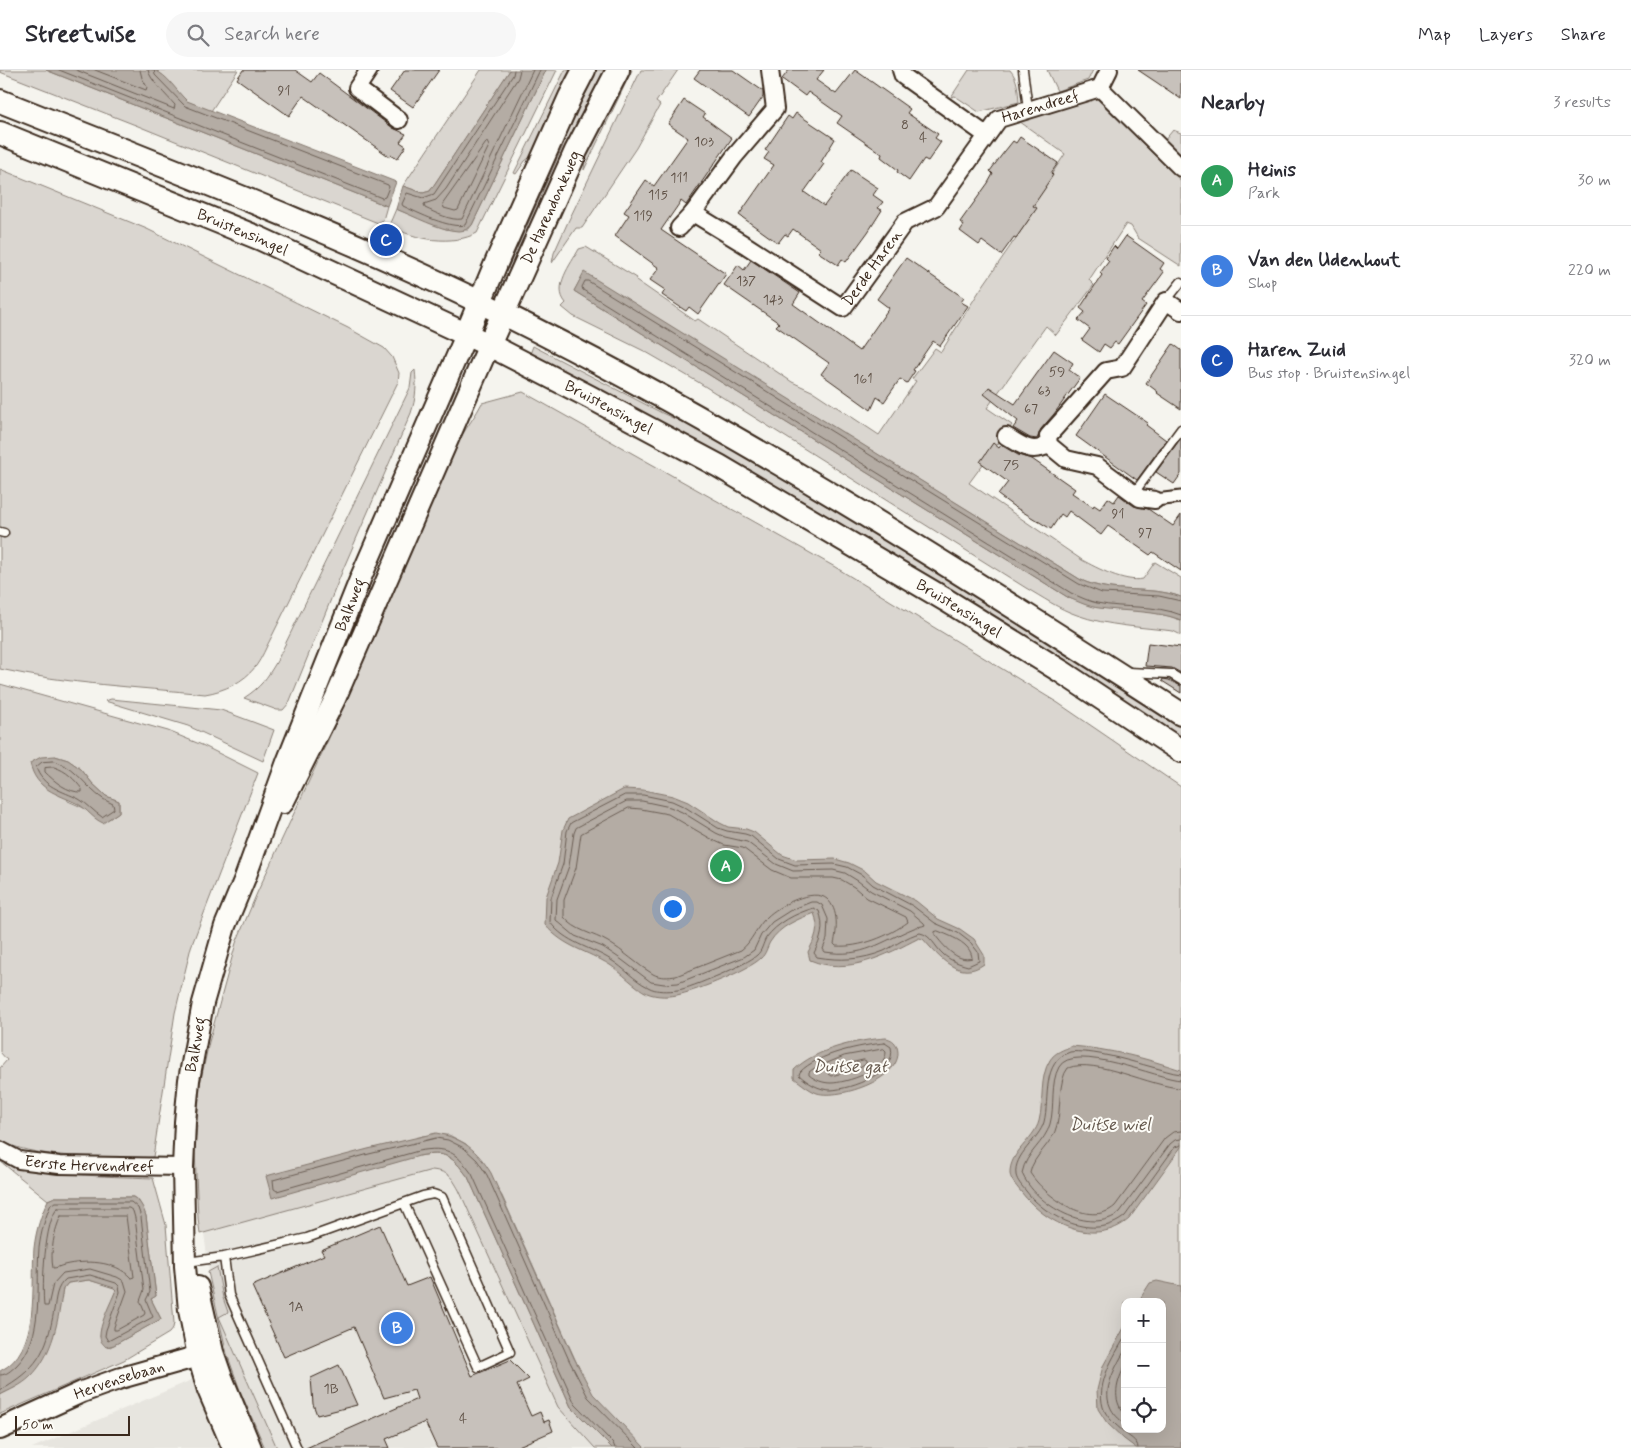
<!DOCTYPE html>
<html lang="en">
<head>
<meta charset="utf-8">
<style>
  body { margin:0; font-family:Mynerve,sans-serif; background:#f7f7f7; color:#2b2b33 }
  .controls { position:absolute; right:15px; bottom:15px; display:grid; overflow:hidden; border-radius:10px; box-shadow:0 5px 20px #0002 }
  .controls button { width:45px; height:45px; display:grid; place-items:center; padding:0; border:0; border-bottom:1px solid #e1e1e2; background:#fff; color:#2b2b33; font:25px sans-serif }
  .scale { position:absolute; left:15px; bottom:12px; width:115px; box-sizing:border-box; padding-left:5px; border:2px solid #3b2a1e; border-top:0; font-size:14px; line-height:18px; white-space:nowrap; color:#3b2a1e; -webkit-text-stroke:4px #fdfcf7; paint-order:stroke }
  .you { position:absolute; left:672px; top:838px; width:18px; height:18px; margin:-12px; border:4px solid #fff; border-radius:50%; background:#1a73e8; box-shadow:0 0 0 8px #1a73e833 }
  .badge { display:grid; place-items:center; width:32px; height:32px; border-radius:50%; background:#d93025; color:#fff; font-size:16px; font-weight:700 }
  .pin { position:absolute; translate:-50% -50%; border:2px solid #fff; box-shadow:0 1px 5px #0006 }
  .list { margin:0; padding:0; list-style:none }
  h2 { display:flex; justify-content:space-between; align-items:center; height:65px; margin:0; padding:0 20px; font-size:21px }
  h2 small { font-size:16px; font-weight:400; color:#7c7c81 }
  .list li { display:grid; grid-template-columns:32px 1fr auto; gap:15px; align-items:center; box-sizing:border-box; height:90px; padding:0 20px; border-top:1px solid #e1e1e2 }
  .list b { display:block; font-size:19px; white-space:nowrap }
  .list p { margin:0; font-size:16px; white-space:nowrap; color:#7c7c81 }
  .list em { font-size:16px; font-style:normal; color:#7c7c81 }
  .icon { flex:none; width:28px; height:28px; fill:none; stroke:currentColor; stroke-width:2; stroke-linecap:round; stroke-linejoin:round }
  .map { position:relative; flex:none; width:1181px; height:1378px; overflow:hidden }
  header { display:flex; align-items:center; gap:30px; box-sizing:border-box; height:70px; padding:0 25px; background:#fff; border-bottom:1px solid #e1e1e2 }
  header strong { font-size:24px }
  nav { display:flex; gap:28px; margin-inline-start:auto; font-size:18px }
  .search { width:350px; height:45px; background:#f7f7f7; display:flex; align-items:center; gap:12px; box-sizing:border-box; padding:0 18px; border-radius:28px; color:#7c7c81; font-size:19px }
  main { display:flex }
  aside { flex:1; background:#fff }
  .map>svg:first-child { display:block }
</style>
</head>
<body>
<header>
<strong>Streetwise</strong>
<div class="search"><svg class="icon" aria-label="search" viewBox="0 0 24 24"><circle cx="10" cy="10" r="6"/><path d="M15 15l6 6"/></svg>Search here</div>
<nav><a>Map</a><a>Layers</a><a>Share</a></nav>
</header>
<main>
<div class="map">
<svg width="1181" height="1378" viewBox="0 0 1181 1378">
  <rect width="100%" height="100%" fill="#f5f4ee"/>
  <filter id="ink" filterUnits="userSpaceOnUse"><feTurbulence type="fractalNoise" baseFrequency=".02" numOctaves="2"/><feDisplacementMap in="SourceGraphic" scale="10" xChannelSelector="R" yChannelSelector="G"/><feConvolveMatrix kernelMatrix="1 2 1 2 8 2 1 2 1" color-interpolation-filters="sRGB"/></filter>
  <g filter="url(#ink)">
    <!-- built -->
    <path fill="#e7e5df" d="M441,1063L564,1311L631,1378H32L222,1297L201,1141Z"/>
    <!-- green -->
    <path fill="#dad6d0" stroke="#8a8077" fill-rule="evenodd" d="M0,0H46L387,136L383,150L378,153L138,56L0,2Z
      M154,0H238L211,41L186,31L159,2Z
      M481,0H510L430,121L423,123L403,116Z
      M546,0H557L477,163C453,176 414,170 391,156L390,153L396,139L446,159L468,160L472,155Z
      M565,0H573L533,85L525,91L516,104L514,103Z
      M592,0H606L512,200L508,198L562,78L571,50Z
      M625,0H632L584,100L585,83Z
      M641,0H678L656,32L660,35L636,78L582,158H576L552,193L554,183L567,154Z
      M969,0H1010C1018,9 1018,20 1019,32L979,42L955,26L951,27Z
      M1047,0H1093L1088,10L1057,21Z
      M1089,27L1097,29L1181,111V196L1138,168L1131,156L1126,154L1089,210L1094,215L1056,265L1046,256L987,338L1012,355L969,413L1082,490C1097,498 1125,513 1143,509L1155,492L1181,508V527C1149,515 1113,525 1081,510L584,203L574,221L1069,528C1104,543 1145,536 1181,550V565L1173,561C1142,557 1107,556 1077,545C1059,539 1042,527 1026,518L698,312L646,282L573,246L562,237L566,233C552,217 571,194 579,179L586,177L637,208L636,210L695,251L698,249L792,312L814,322L879,365L916,311L912,309L935,278L941,282L980,220L1034,142L1031,135L1065,84L1016,49Z
      M1173,60L1181,63V88L1164,71Z
      M0,99L147,159L348,258L384,278L392,287L399,303L398,312L271,568C266,577 262,588 256,596C244,612 224,621 205,624C137,617 67,614 0,599Z
      M533,276L662,343L735,376L1181,653V671L529,287Z
      M415,300C417,316 416,328 411,343L344,497L289,633L283,640H277L244,628C261,617 267,608 277,591L410,318L412,303Z
      M523,322L835,497L1058,633L1181,717V1378H643L591,1325L502,1126L466,1074L449,1065L422,1066L419,1086C446,1081 451,1085 468,1107L571,1337L612,1378H595L558,1337L459,1120C451,1106 449,1102 432,1100L200,1164L198,1148L195,1081L200,1014L209,972L236,873L257,823L341,642L396,512L461,367C468,355 476,345 482,333ZM1125,1232H1162V1359H1125Z
      M0,614L168,661L202,675L258,703L191,877L175,943L153,1087C140,1089 127,1087 114,1087C76,1086 36,1087 0,1071V998L7,990L0,982ZM55,686L68,690L81,699L92,713L106,726L119,731V742L109,749L68,731Z
      M111,629L221,640L274,660L263,691L188,656L105,631Z
      M0,1091C50,1106 101,1106 153,1108L166,1155L174,1253L173,1258L169,1263L124,1290L0,1344V1325L17,1316L53,1267L63,1219L68,1213L89,1210L114,1217L116,1220L101,1259L100,1267L110,1277L161,1249L151,1229L156,1226L146,1146L139,1131L133,1127H55L48,1130Z
      M217,1197L223,1228L228,1242L219,1247L277,1378H265L241,1323L227,1284L208,1202Z"/>
    <!-- water -->
    <path fill="#b4aca4" stroke="#84786e" d="M46,0H154C168,5 176,21 187,31L396,112L387,136Z
      M510,0H546L472,155C468,159 464,161 458,161C439,160 414,146 396,139L403,116L423,123L430,121Z
      M584,202L1081,510C1113,525 1149,515 1181,527V550C1155,540 1127,542 1099,538C1089,537 1079,532 1069,528L574,221Z
      M55,686L68,690L81,699L92,713L106,726L119,731V742L103,753C93,749 87,739 78,734C56,723 36,720 30,693L41,687Z
      M624,719L643,720L673,726L688,732L720,753L728,757L746,759L754,762L782,785L797,790L835,789L849,793L865,801L876,811L916,831L938,849L960,859L974,869L984,885V894C959,912 939,887 923,869L919,868C886,885 848,906 810,890L808,882C815,869 820,858 814,843C798,849 780,856 770,872C767,877 766,884 761,888C749,900 698,920 681,924C671,927 656,927 647,923C636,918 621,902 610,895C586,880 565,878 545,855L546,827L558,793L563,760L568,749Z
      M886,968C891,969 895,971 897,977C907,1008 839,1030 817,1023C809,1020 801,1013 794,1008V1000C815,979 857,970 886,968Z
      M1072,976C1109,979 1146,988 1181,1000V1077L1129,1149C1095,1178 1046,1154 1022,1123C1018,1118 1011,1111 1010,1104C1009,1082 1034,1070 1039,1051C1044,1032 1039,1007 1050,990C1055,982 1063,980 1072,976Z
      M436,1063C463,1068 477,1080 491,1103L574,1288L593,1324L645,1378H612L571,1337L468,1107C451,1085 446,1081 419,1086L272,1128L266,1106L368,1079Z
      M55,1127H133C141,1132 143,1137 146,1146L156,1226L151,1229L161,1249L114,1275L106,1277C103,1274 100,1271 100,1267C99,1255 111,1232 116,1220L114,1218L89,1210L68,1213L63,1219C58,1249 54,1284 30,1307C22,1315 10,1320 0,1325V1301C41,1281 31,1215 34,1178C36,1160 41,1145 48,1130Z
      M1157,1211L1181,1216V1378H1136L1124,1369L1107,1353L1098,1339L1097,1320L1103,1296L1125,1256V1359H1162V1232H1138L1150,1213Z"/>
    <g fill="none" stroke-linecap="round" stroke-linejoin="round">
      <!-- shore -->
      <path stroke="#6b5e54" stroke-width="1" d="M59,0L382,128L385,127L389,117L388,115L185,36L155,5L154,0
        M76,0L174,39L175,35C168,27 149,9 148,0
        M95,0L146,20L147,17L142,8L140,0
        M514,0L513,5L434,124L423,128L407,123L402,134L403,136C418,143 450,159 465,155L540,0
        M520,0L518,8L446,119L436,130L424,134L425,138C436,143 451,151 462,149L533,0
        M487,72L489,76L458,140L455,141L444,138L443,134Z
        M1181,531L1159,526L1102,523L1079,514L588,211H585L582,217L583,220L1071,523C1080,527 1088,531 1097,533C1125,539 1154,534 1181,545
        M55,691C82,700 87,724 113,734L114,739L102,747C94,742 88,734 79,729C63,721 42,717 36,697L42,692Z
        M54,697C67,701 74,709 82,719V722C68,723 54,711 45,702V698Z
        M625,725H643L672,731L685,737L718,758L727,761L745,764L751,766L779,789L795,795L834,794L847,797L862,805L873,815L913,836L935,853L958,863L971,873L978,882L979,891L968,896C960,894 949,890 943,884C935,877 931,865 920,863C907,866 896,875 884,881C862,890 840,891 817,887L814,883C821,869 825,857 819,841L814,838C796,843 777,853 766,868C763,873 762,881 757,885C748,894 691,918 678,920C669,921 656,922 648,917C634,910 624,898 611,890C591,877 565,873 550,852L551,828L563,794L567,761L571,753Z
        M627,731H642L670,737L682,742L716,763L725,767L747,772L776,794L793,801L833,800L845,803L858,811L871,821L910,841L924,853L925,855C921,857 918,856 914,858C880,872 864,888 825,882L823,879L827,869L828,849L822,835L817,832H811L791,840L772,852L761,865L754,880L744,887L678,913L664,914L651,912L622,890L603,877L575,866L556,850L557,829L569,796L574,763L576,758Z
        M629,738L641,739L668,744L713,770L724,775L743,778L772,800L791,808H833L842,810L854,817L867,828L906,847L908,852C889,866 860,878 836,876L834,874C837,860 839,840 827,829C813,817 778,836 767,847C756,857 752,872 741,880L676,906C669,907 660,908 653,904C637,895 624,881 608,872C593,863 575,861 564,847V830L576,798L581,764Z
        M938,861C950,866 971,873 972,888C957,893 943,875 935,865V862Z
        M885,973L891,977C898,1003 850,1019 831,1020C819,1020 808,1013 799,1005L800,1002C817,984 861,975 885,973Z
        M884,979L886,981C887,1000 846,1013 831,1013C823,1013 815,1010 809,1005V1002L813,999L844,986Z
        M864,990L866,991V994L858,999L831,1006L828,1004L829,1001L846,994Z
        M1181,1004C1171,1003 1161,999 1152,997C1130,991 1107,984 1085,982C1080,982 1075,981 1070,982C1041,992 1050,1028 1044,1052C1039,1070 1013,1084 1016,1105C1017,1111 1022,1116 1026,1121C1047,1148 1094,1172 1125,1146L1175,1077L1181,1075
        M1181,1010C1158,1009 1073,971 1059,997C1050,1013 1055,1036 1050,1054C1045,1073 1026,1082 1022,1103C1035,1135 1091,1167 1120,1142L1170,1074L1175,1070L1181,1069
        M1181,1018C1151,1017 1096,987 1068,998C1058,1010 1061,1039 1057,1055C1053,1074 1033,1085 1030,1103C1045,1126 1089,1159 1115,1136L1165,1068L1173,1062L1181,1061
        M58,1138H129L133,1141L135,1148L144,1220L140,1231L145,1243L144,1245L117,1260H114V1257L127,1221L124,1211L117,1207L90,1199L63,1203L53,1214L48,1236H44C42,1217 44,1150 58,1138Z
        M61,1146H126L134,1207L131,1208C115,1190 85,1190 64,1195C60,1196 57,1198 53,1198C50,1183 54,1160 61,1146Z
        M1125,1267C1114,1286 1096,1313 1103,1337C1106,1347 1116,1355 1123,1361C1128,1367 1138,1370 1138,1378
        M1125,1280C1117,1295 1102,1318 1110,1336C1113,1344 1119,1349 1125,1354
        M1125,1296C1117,1311 1111,1330 1125,1344
        M0,1305C7,1305 11,1300 16,1296C45,1268 36,1214 39,1178C41,1162 45,1148 51,1134L56,1132H131L138,1138L141,1147L150,1222L146,1230L153,1247L108,1271L105,1266L106,1260L120,1222L119,1216L116,1213L90,1205L66,1209C56,1217 56,1228 54,1240C47,1282 37,1299 0,1320
        M615,1378L613,1373L575,1334L472,1104C455,1081 447,1076 418,1081L277,1121L274,1119L273,1110L369,1084L436,1068L448,1070L464,1078L477,1090L487,1105L569,1290L588,1327L638,1378"/>
    </g>
    <!-- building -->
    <path fill="#c7c1bb" stroke="#3b2a1e" d="M243,0H295L312,12L319,3L393,58L406,64L400,72L406,76L397,89L391,85L390,87L303,26L289,46L237,9Z
      M405,0H439L413,37L390,21Z
      M700,0H733L763,21V27L749,47L694,8Z
      M789,0H824L816,10L836,24L855,0L910,39L907,43L938,64L935,68L941,72L928,91L924,89L909,111L897,102L898,100L881,87L882,84L837,53L842,46L808,22L805,26L782,9Z
      M1138,0H1181V29L1156,12Z
      M684,30L705,44L703,47L732,68L686,135L681,131L661,160L726,204L698,244L689,237L686,241L662,225L665,220L650,210L659,198L615,166L629,145L624,142L646,110L654,116L688,68L668,54Z
      M796,43L835,69L821,92L824,94L804,122L824,136L851,100L878,118L873,125L883,132L878,138L882,140L868,162L846,192L842,189L838,195L818,182L821,179L793,159L788,166L785,164L778,173L739,145L774,95L764,89L769,82L765,80L788,46L792,49Z
      M1020,67L1058,93L1051,103L1053,105L1045,117H1046L1033,136L1037,138L1016,168L1014,167L1001,185L982,171L979,175L960,161L964,155L960,152L988,113L993,104L990,101L1001,86L1013,71L1016,73Z
      M1126,166L1164,193L1160,199L1164,202L1142,232L1146,235L1118,274L1115,272L1110,278L1104,274L1099,282L1082,270L1090,259L1078,250L1085,242L1080,238L1102,205L1100,203L1109,191L1106,188L1114,176L1117,179Z
      M906,188L964,228L961,232L968,236L940,276L933,271L913,300L915,301L907,313L900,309L884,332L877,327L871,340L821,304L829,293L776,256L779,253L724,215L738,195L744,200L751,190L800,223L793,234L859,281L889,238L877,229Z
      M1173,274L1181,280V339L1157,323L1158,322L1146,313Z
      M1054,280L1073,293L1069,300L1080,308L1054,344L1041,359L1037,369L1030,368L1013,358L1018,351L984,324L989,317L1015,334Z
      M1105,324L1148,353L1146,355L1166,370L1137,410L1076,366Z
      M1181,368V404L1174,414L1156,402Z
      M993,373L999,378L1001,375L1018,385L1032,389L1075,419L1072,423L1093,437L1094,435L1100,439L1108,428L1114,432L1119,425L1134,436L1148,439L1173,456L1181,445V501L1153,482L1150,485L1108,456L1101,465L1069,441L1065,447L1061,444L1051,459L1013,436L998,425L1008,412L980,392Z
      M1148,573L1181,577V603L1172,598L1145,596Z
      M1163,609L1169,610L1181,616V623L1162,611Z
      M380,1155L407,1216L430,1207L472,1306L510,1290L529,1309L517,1315L531,1346L540,1342L544,1352L549,1350L553,1361L514,1378H437L425,1352L386,1369L390,1378H306L417,1329L414,1320L384,1328L354,1257L284,1287L252,1216L324,1185L321,1180Z
      M339,1295L357,1335L317,1345L313,1334L311,1308Z"/>
    <g fill="none" stroke-linecap="round" stroke-linejoin="round">
      <!-- service casing -->
      <g stroke="#3b2a1e" stroke-width="11">
        <path id="service" d="M1023,0L1028,39
          M1166,231L1181,212
          M1134,423L1181,359
          M0,462L4,463
          M1128,602L1171,604L1181,610
          M224,1187L307,1168L423,1126L433,1124L442,1127L510,1282L478,1297L404,1133
          M194,1191L224,1187L229,1225L297,1378"/>
      </g>
      <!-- pedestrian casing -->
      <g stroke="#3b2a1e" stroke-width="15">
        <path id="pedestrian" d="M1155,430L1181,427"/>
      </g>
      <!-- minor casing -->
      <g stroke="#3b2a1e" stroke-width="20">
        <g id="minor">
          <path d="M369,0L357,18L399,50"/>
          <path id="s1" d="M770,0L775,39L734,87L693,143L747,176L843,238L905,152L936,137L999,49L1100,18L1109,0"/>
          <path d="M901,0L903,6L986,65"/>
          <path d="M1100,18L1181,98"/>
          <path d="M679,158L693,143"/>
          <path d="M1006,366C1023,376 1030,384 1049,375"/>
          <path d="M1155,430L1140,428L1097,396L1066,389L1049,375L1048,366L1106,301L1122,298L1166,231L1181,241"/>
          <path id="s2" d="M0,1080L19,1090L59,1095L183,1097"/>
        </g>
      </g>
      <!-- tertiary casing -->
      <g stroke="#3b2a1e" stroke-width="24">
        <g id="tertiary">
          <path d="M283,733L335,629L489,275"/>
          <path d="M198,1217L213,1282L221,1305L251,1378"/>
          <path id="s3" d="M0,1359L82,1322L121,1308L209,1283"/>
          <path id="s4" d="M233,1378L208,1320L198,1286L189,1240L185,1196L183,1097L185,1052L189,1010L203,933L225,856L245,808L287,692L361,507L466,265"/>
        </g>
      </g>
      <!-- secondary casing -->
      <g stroke="#3b2a1e" stroke-width="26">
        <g id="secondary">
          <path d="M0,31C168,98 338,162 500,242C737,359 959,501 1181,644"/>
          <path id="s5" d="M0,63L261,169L489,275L588,326L719,396L946,530L1062,602L1181,681"/>
          <path d="M466,265L497,191L570,27L584,0"/>
          <path id="s6" d="M489,275L576,81L618,0"/>
        </g>
      </g>
      <!-- service -->
      <use href="#service" stroke="#fdfcf7" stroke-width="8"/>
      <!-- pedestrian -->
      <use href="#pedestrian" stroke="#fdfcf7" stroke-width="11"/>
      <!-- minor -->
      <use href="#minor" stroke="#fdfcf7" stroke-width="16"/>
      <!-- tertiary -->
      <use href="#tertiary" stroke="#fdfcf7" stroke-width="20"/>
      <!-- secondary -->
      <use href="#secondary" stroke="#fdfcf7" stroke-width="22"/>
    </g>
  </g>
  <g text-anchor="middle" dominant-baseline="central" stroke-width="4" stroke-linejoin="round" paint-order="stroke">
    <!-- number labels -->
    <g font-size="14" fill="#5e5045">
      <text x="284" y="21">91</text>
      <text x="905" y="55">8</text>
      <text x="923" y="68">4</text>
      <text x="704" y="72">103</text>
      <text x="679" y="108">111</text>
      <text x="658" y="125">115</text>
      <text x="643" y="146">119</text>
      <text x="746" y="211">137</text>
      <text x="773" y="230">143</text>
      <text x="1057" y="302">59</text>
      <text x="863" y="309">161</text>
      <text x="1044" y="321">63</text>
      <text x="1031" y="339">67</text>
      <text x="1011" y="395">75</text>
      <text x="1118" y="444">91</text>
      <text x="1145" y="463">97</text>
      <text x="296" y="1237">1A</text>
      <text x="331" y="1319">1B</text>
      <text x="463" y="1349">4</text>
    </g>
    <!-- street labels -->
    <g font-size="16" fill="#3b2a1e" stroke="#fdfcf7">
      <text stroke="none"><textPath href="#s1" startOffset="641">Harendreef</textPath></text>
      <text stroke="none"><textPath href="#s6" startOffset="151">De Harendonkweg</textPath></text>
      <text stroke="none"><textPath href="#s5" startOffset="262">Bruistensingel</textPath></text>
      <text stroke="none"><textPath href="#s1" startOffset="399">Derde Haren</textPath></text>
      <text stroke="none"><textPath href="#s5" startOffset="668">Bruistensingel</textPath></text>
      <text stroke="none"><textPath href="#s4" startOffset="879">Balkweg</textPath></text>
      <text stroke="none"><textPath href="#s5" startOffset="1072">Bruistensingel</textPath></text>
      <text stroke="none"><textPath href="#s4" startOffset="412">Balkweg</textPath></text>
      <text stroke="none"><textPath href="#s2" startOffset="92">Eerste Hervendreef</textPath></text>
      <text stroke="none"><textPath href="#s3" startOffset="129">Hervensebaan</textPath></text>
    </g>
    <!-- water labels -->
    <g font-size="18" font-style="italic" fill="#65584d" stroke="#fdfcf7">
      <text x="850" y="997">Duitse gat</text>
      <text x="1110" y="1055">Duitse wiel</text>
    </g>
  </g>
</svg>
<div class="controls">
<button>+</button>
<button>−</button>
<button><svg class="icon" aria-label="locate" viewBox="0 0 24 24"><circle cx="12" cy="12" r="6"/><path d="M12 2v4M12 18v4M2 12h4M18 12h4"/></svg></button>
</div>
<div class="scale">50 m</div>
<div class="you"></div>
<div class="pin badge" style="left:726px;top:796px;background:#2e9e5b">A</div>
<div class="pin badge" style="left:397px;top:1258px;background:#3f7fe0">B</div>
<div class="pin badge" style="left:386px;top:170px;background:#1a4fb4">C</div>
</div>
<aside>
<h2>Nearby<small>3 results</small></h2>
<ul class="list">
<li><span class="badge" style="background:#2e9e5b">A</span><div><b>Heinis</b><p>Park</p></div><em>30 m</em></li>
<li><span class="badge" style="background:#3f7fe0">B</span><div><b>Van den Udenhout</b><p>Shop</p></div><em>220 m</em></li>
<li><span class="badge" style="background:#1a4fb4">C</span><div><b>Haren Zuid</b><p>Bus stop · Bruistensingel</p></div><em>320 m</em></li>
</ul>
</aside>
</main>
</body>
</html>
